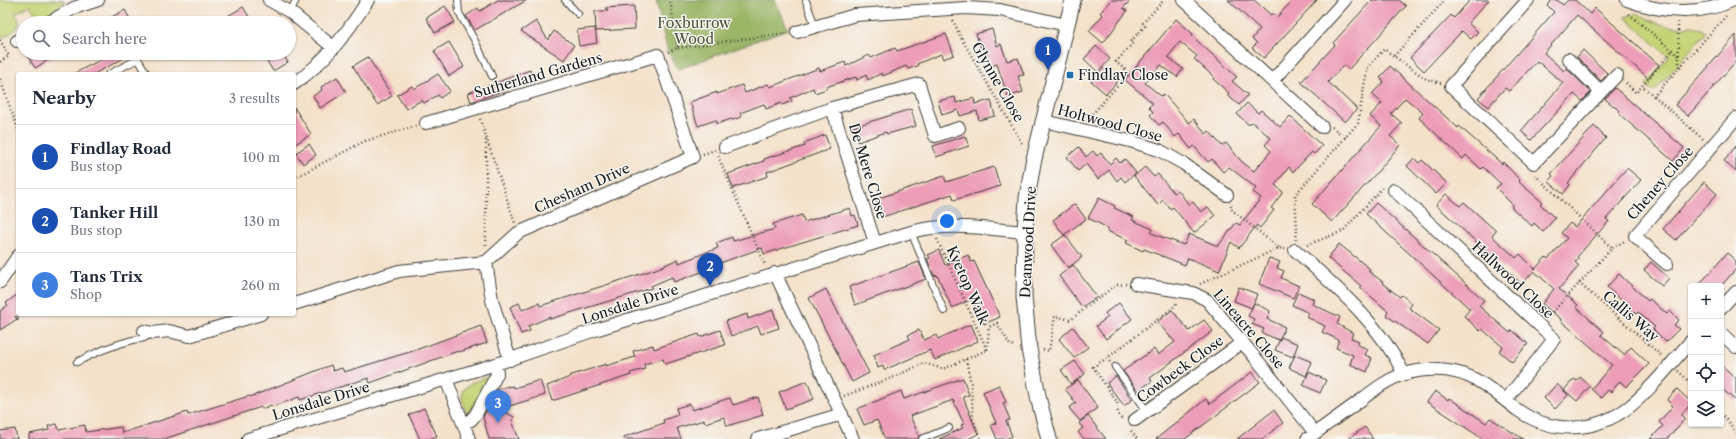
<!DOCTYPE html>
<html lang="en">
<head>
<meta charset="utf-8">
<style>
  body { margin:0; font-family:"Libre Caslon Text",serif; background:#f6f6f7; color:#1f2937 }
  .controls { position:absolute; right:12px; bottom:12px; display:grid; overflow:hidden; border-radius:4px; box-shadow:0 1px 3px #0004 }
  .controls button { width:36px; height:36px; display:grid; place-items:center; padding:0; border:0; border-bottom:1px solid #e0e1e3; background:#fff; color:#1f2937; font:20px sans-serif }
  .you { position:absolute; left:947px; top:221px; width:14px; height:14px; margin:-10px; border:3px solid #fff; border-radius:50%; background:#1a73e8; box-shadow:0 0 0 6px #1a73e833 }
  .badge { display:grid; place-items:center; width:26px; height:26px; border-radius:50%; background:#db2777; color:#fff; font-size:13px; font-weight:700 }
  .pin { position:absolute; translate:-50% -33px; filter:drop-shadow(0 1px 2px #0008) }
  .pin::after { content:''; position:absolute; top:21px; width:14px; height:12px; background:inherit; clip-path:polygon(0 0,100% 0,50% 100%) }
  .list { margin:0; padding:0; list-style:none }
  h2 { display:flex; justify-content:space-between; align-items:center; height:52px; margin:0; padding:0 16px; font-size:17px }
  h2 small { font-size:13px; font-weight:400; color:#747a83 }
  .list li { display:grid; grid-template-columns:26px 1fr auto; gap:12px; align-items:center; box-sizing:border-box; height:64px; padding:0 16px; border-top:1px solid #e0e1e3 }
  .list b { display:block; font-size:15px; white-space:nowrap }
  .list p { margin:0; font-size:13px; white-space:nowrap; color:#747a83 }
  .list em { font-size:13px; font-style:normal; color:#747a83 }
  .icon { flex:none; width:22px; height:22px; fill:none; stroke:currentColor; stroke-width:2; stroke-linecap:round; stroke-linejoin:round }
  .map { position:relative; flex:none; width:1736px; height:439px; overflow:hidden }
  .search { position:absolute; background:#fff; box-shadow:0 1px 3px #0004; left:16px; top:16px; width:280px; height:44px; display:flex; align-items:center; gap:10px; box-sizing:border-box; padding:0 14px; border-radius:22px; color:#747a83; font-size:15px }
  .panel { position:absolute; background:#fff; box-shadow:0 1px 3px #0004; left:16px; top:72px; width:280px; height:244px; border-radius:4px }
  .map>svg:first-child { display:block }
</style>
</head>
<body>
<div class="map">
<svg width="1736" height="439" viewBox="0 0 1736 439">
  <rect width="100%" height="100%" fill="#f6f6f2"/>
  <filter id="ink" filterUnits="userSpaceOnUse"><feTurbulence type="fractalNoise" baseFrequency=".025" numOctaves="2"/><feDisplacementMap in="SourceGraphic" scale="8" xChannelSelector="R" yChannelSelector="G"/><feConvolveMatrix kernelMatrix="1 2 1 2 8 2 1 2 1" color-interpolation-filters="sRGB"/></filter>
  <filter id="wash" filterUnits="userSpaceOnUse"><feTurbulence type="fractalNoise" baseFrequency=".012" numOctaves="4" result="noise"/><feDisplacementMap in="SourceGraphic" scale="16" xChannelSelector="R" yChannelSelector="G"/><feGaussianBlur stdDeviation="0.9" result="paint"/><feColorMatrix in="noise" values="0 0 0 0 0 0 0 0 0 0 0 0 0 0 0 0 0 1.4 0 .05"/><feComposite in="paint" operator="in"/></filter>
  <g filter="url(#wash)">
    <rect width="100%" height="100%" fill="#f4e1c9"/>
    <!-- green -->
    <path fill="#c6d476" stroke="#717849" d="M0,0H64V2C60,8 45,16 38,15C34,14 32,8 30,5L15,13C16,15 19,19 19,22C20,29 7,36 1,38L0,37Z
      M1637,13C1649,20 1661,26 1676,27C1692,28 1690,22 1706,32L1654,92L1646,85L1669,57L1625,17Z
      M491,376L469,414H467L462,399L463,390L471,383Z"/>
    <!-- forest -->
    <path fill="#9cb667" stroke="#5c6942" d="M656,0H775L788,29L678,69L667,49Z"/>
    <g id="blocks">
      <!-- building -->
      <path fill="#ed9db7" d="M498,0H527L475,30L466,16L478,8L480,11Z
        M1112,0H1131L1123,8L1127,11L1103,43L1089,31L1103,15L1100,13Z
        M1228,0H1254L1271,15L1273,13L1277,17L1293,0H1317L1264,58L1252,48L1257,43L1252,39L1260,29Z
        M1372,0H1399L1406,6L1349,69L1344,65L1328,82L1357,109L1345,122L1301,82L1335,45L1333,43L1350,24Z
        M1470,0H1489L1468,23L1478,32L1471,39L1462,31L1424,71L1410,58L1451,15L1454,18Z
        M1552,0H1557L1563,5L1568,0H1575L1590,14L1595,8L1659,65L1648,78L1577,15L1544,53L1564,71L1566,68L1591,92L1582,101L1574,94L1531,140L1521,131L1563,83L1537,61L1509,91L1505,88L1488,107L1478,98L1554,12L1547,5Z
        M445,6L455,22L435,33L426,18Z
        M634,6L635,29L596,31L595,11H608L605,8Z
        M243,7L253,23H216Z
        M125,10L132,23H100Z
        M1176,19L1193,34L1192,36L1237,77L1232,81L1248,95L1239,105L1227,95L1229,93L1213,79L1214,77L1194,59L1197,56L1180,42L1168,57L1183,69L1177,77L1161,65L1145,83L1161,96L1164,94L1189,123L1194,119L1206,134L1209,131L1222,146L1226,143L1242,162L1254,171L1271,151L1265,145L1271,138L1252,122L1249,125L1237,114L1247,103L1258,113L1261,110L1280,127L1290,116L1322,146L1314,154L1312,152L1293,172L1289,167L1275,185L1283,192L1271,208L1274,210L1260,228L1257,225L1239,248L1231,242L1219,271L1188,258L1185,265L1144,249L1143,251L1126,243L1128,240L1107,231L1108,228L1088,218L1099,198L1115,206L1114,208L1134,217L1132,220L1153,229L1151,233L1184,245L1189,234L1218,246L1236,223L1240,225L1261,198L1253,192L1256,188L1229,167L1223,172L1212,159L1208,162L1194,146L1191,149L1179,134L1175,137L1163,122L1159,125L1150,115L1153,112L1149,107L1153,103L1125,80Z
        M536,21L548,40L554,31L574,45L564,60L521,31Z
        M595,28L597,43L579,46L577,30Z
        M992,29L997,46L1001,44L1007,61L1018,58L1024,75L1018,76L1023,92L1008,97L997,64L991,66L985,50L982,51L976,34Z
        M946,34L954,55L943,59L941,54L917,64L918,66L908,69L906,66L883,76L882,73L868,80L866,75L857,80L856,77L826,87V89L815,93L813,88L790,98L792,101L782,105L781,103L766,109L764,104L740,113L742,117L732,120L731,119L717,124L716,120L698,126L690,102L717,92V94L742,85L745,93L768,84L770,87L819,68L820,71L845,62L846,66L869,55L871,58L895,48L897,51Z
        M1736,35V61L1688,116L1675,105Z
        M449,42L464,67L449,76L434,51Z
        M1096,46L1110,59L1098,72L1084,59Z
        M1583,50L1608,74L1601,81L1577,57Z
        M26,53H60L35,68Z
        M114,53H124L126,57L94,74H73Z
        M262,53H282L288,62L273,71Z
        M368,57L392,96L377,105L353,66Z
        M1390,66L1458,128L1459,126L1502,164L1503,162L1520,180L1519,182L1542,202L1540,204L1555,218L1543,232L1534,223L1532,226L1511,207L1513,205L1496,188L1501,184L1483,167L1481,169L1466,155L1463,159L1419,118L1423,113L1405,98L1391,114L1402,123L1390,136L1400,145L1380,169L1332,222L1312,204L1381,126L1370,116L1382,103L1372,94L1384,81L1380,78Z
        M1104,68L1118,81L1106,94L1091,81Z
        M530,70L533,80L471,102L468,93Z
        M438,74L450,91L440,98L438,95L424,103L422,100L406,109L397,95L412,86L414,89Z
        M337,77L346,92L320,108L313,96L322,90L321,87Z
        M1615,88L1684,148L1673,161L1618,113L1620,111L1605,99Z
        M955,97L956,103L974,98L975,104L991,100L995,116L979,120L977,111L960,116L958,110L942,115L938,101Z
        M294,107L311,134L294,145Z
        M911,109L916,126L887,134L886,132L858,142L853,127Z
        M1594,126L1606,138L1568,183L1570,185L1563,194L1548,181L1553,176L1551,174Z
        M825,135L830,149L767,172L768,176L733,188L728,174L764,161V159L805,146L804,143Z
        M965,136L969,146L936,157L933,146Z
        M309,144L316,155L303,164L296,153Z
        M1736,146V172L1724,161Z
        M1079,147L1086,157L1093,151L1097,156L1101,153L1110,164L1116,158L1120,163L1125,159L1136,173L1125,182L1121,177L1117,181L1109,170L1098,179L1086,164L1078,171L1067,157Z
        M1414,158L1419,163L1422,160L1447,183L1436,194L1407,166Z
        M994,167L1000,186L954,200L952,194L882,217L876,199L944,176L946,182Z
        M1145,167L1154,177L1158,174L1174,193L1178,190L1189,205L1193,202L1201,212L1208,207L1215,216L1194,233L1173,207L1171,209L1163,200L1158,205L1134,176Z
        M1627,168L1641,180L1606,219L1609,221L1577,257L1579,259L1575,262L1579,266L1559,289L1578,305L1576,307L1604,332L1601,335L1624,355L1631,347L1649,364L1626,387L1620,381L1611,392L1608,390L1601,398L1591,389L1612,365L1560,320L1561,319L1542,304L1554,289L1534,271L1522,284L1436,205L1446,194L1460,206L1464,202L1496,231L1492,236L1516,258L1520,254L1535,269L1546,257L1548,259L1567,238L1561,233L1570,223L1575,227Z
        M1704,182L1717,194L1676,240L1663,229Z
        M1376,203L1484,300L1479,306L1510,333L1512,330L1528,344L1512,362L1499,351L1503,347L1482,329L1480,331L1464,316L1470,309L1366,214Z
        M1075,204L1086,219L1064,235L1053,220Z
        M850,208L852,216L855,215L858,225L764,254L762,248L720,263L721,265L674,282L672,277L651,286L652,288L550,319V317L528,326L530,331L521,334L510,307L519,303L522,310L539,303L540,306L656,269L678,259L679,263L718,248L716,243L732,237L733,241L775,229L773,224L802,215L804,222Z
        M1065,235L1082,257L1068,268L1051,245Z
        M1339,244L1370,269L1368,271L1383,282L1382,283L1400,297L1402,295L1412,304L1409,308L1439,330L1428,344L1386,315L1388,311L1360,287L1361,286L1328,258Z
        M939,250L945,265L968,255L971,262L974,261L1000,317L984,324L972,299L952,308L937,275L934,276L927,259L930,258L928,255Z
        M1727,253L1736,261V269L1721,286H1698Z
        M1269,258L1280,262L1277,268L1284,271L1281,278L1299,286L1293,298L1259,284Z
        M919,262L926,279L855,305L849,287Z
        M1651,262L1669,278L1662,286L1644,270Z
        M1073,265L1097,297L1082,307L1059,276Z
        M1619,274L1648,301L1650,299L1667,314L1670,311L1679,320L1674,325L1679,329L1666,342L1653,329L1655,327L1638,312L1636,314L1607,287Z
        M1239,287L1257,294L1252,308L1234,301Z
        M826,289L869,373L852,382L809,298Z
        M1298,292L1314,299L1312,304L1340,317L1337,324L1353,333L1351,338L1359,341L1358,345L1368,349L1365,355L1372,358L1367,372L1350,364L1353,355L1336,348L1339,340L1322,332L1325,326L1307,317L1309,313L1292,305Z
        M18,294V321L15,316L17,319L0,330V311L8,305L6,303Z
        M1119,303L1132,319L1106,339L1096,326L1108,317L1105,313Z
        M1254,303L1270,311L1267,319L1285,327L1279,340L1262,333L1264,329L1252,324L1254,319L1248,316Z
        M773,310L779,328L761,334L758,326L731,336L726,321L747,314L748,319Z
        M1172,310L1189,331L1204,320L1213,331L1150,378L1152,381L1138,391L1123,371L1154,349L1158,355L1175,342L1157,322Z
        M971,324L978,341L935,360L930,350L884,370L883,366L878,368L874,355L910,339L908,335L919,330L924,340L936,335L938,339Z
        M481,326L487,343L459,352L458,351L370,383L368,378L300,400L299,397L272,407L271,405L262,409L261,407L164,439H29V434L49,430L48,426L57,424L59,430L85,425L86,432L121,427L122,433L187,412L188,415L249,396L250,397L331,365L333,371L342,368L344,372L413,351Z
        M1073,327L1088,347L1074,358L1059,339Z
        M720,330L725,345L665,364L663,359L644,364L645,369L630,373L631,375L552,401L547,386L570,377L569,376L606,364V366L635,357L633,351L653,345L654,349L699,334L700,337Z
        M1281,337L1298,344L1293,357L1275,350Z
        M1295,355L1312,362L1306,376L1289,368Z
        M1075,361L1085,374L1071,384L1061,370Z
        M1721,365L1736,378V401L1721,388Z
        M1252,372L1260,382L1185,439H1156L1206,399L1210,404Z
        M1309,372L1326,380L1320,393L1303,385Z
        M1116,376L1132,400L1124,406L1107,383Z
        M1580,377L1590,386L1577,401L1564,390L1574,379L1577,381Z
        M963,378L969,395L963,397L978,434L968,439H939L963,428L961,425L964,424L953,400L910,416L919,436L918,439H885L877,420L864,425L857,409L901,391L904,399Z
        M540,380L545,395L500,409L514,417L512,421L519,439H489L483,417L497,390L508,386V387L513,386L514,388Z
        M1078,380L1098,408L1080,421L1069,408L1076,403L1065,389Z
        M807,381L814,399L786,409L779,392Z
        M1557,384L1568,395L1555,409L1544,398Z
        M999,385L1006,402L1003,403L1010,420L1006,421L1012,436L1006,439H997L991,425L996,423L983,392Z
        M1677,389L1691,402V404L1681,415L1685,419L1667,439H1650L1663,426L1659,422L1673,406L1667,400Z
        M1435,391L1448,400L1449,398L1486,423L1490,418L1523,439H1483L1427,402Z
        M758,397L763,415L727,426L724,417L705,423L704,420L677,428L681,439H624V437L664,423L663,420L678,415L676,408L690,404L692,410L730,398L733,405Z
        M424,408L437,436L429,439H420L409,415Z
        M1274,410L1283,423L1262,439H1237Z
        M1088,416L1106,439H1084L1078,432L1083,428L1079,423Z
        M1365,427L1373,439H1348Z
        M15,429L17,439H0V431Z"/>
    </g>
  </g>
  <g filter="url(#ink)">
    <use href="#blocks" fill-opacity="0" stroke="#3c3a36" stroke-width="1"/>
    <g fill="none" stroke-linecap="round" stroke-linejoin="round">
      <!-- service casing -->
      <g stroke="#3c3a36" stroke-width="8">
        <path id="service" d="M458,0L459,13L475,41L492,76
          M565,0L578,14
          M806,1L815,26
          M290,12L296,0
          M109,74L138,59L147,74
          M911,232L944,311
          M77,362C96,352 113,345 133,340C139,339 147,339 150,333
          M1115,367L1147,411
          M922,439L949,428"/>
      </g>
      <!-- minor casing -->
      <g stroke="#3c3a36" stroke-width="14">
        <path id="minor" d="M269,0L290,12L334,48
          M1184,0L1322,127
          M1528,0L1451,86L1534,163L1601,92L1568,59
          M1627,0C1661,13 1700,16 1734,0
          M48,23L74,8L98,0
          M797,32L855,15L966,8L1000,10L1066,25
          M17,41L23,38
          M1272,81L1345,0
          M294,84C326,61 347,33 368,0
          M1601,92L1617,75
          M832,108L875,243
          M1044,121L1130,141L1159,150L1184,164L1227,195
          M426,123L658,55L693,157L518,233L486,262L492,300L510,360
          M725,147L832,108L919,84L935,136L959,128
          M1394,190L1554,339L1506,400
          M1295,250C1335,286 1380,324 1404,374
          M1667,264L1635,236L1736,118
          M775,273L853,439
          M0,282L18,256
          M1136,284L1193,293L1207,300L1258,361L1315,433
          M294,304L399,271L486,262
          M1721,308L1736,292
          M144,331L153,333L169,331L189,336L261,314
          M1721,333L1736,347
          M446,379L469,439
          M1135,420L1243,342
          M463,423L471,420L476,414L497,374L496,364
          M248,439L496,364L595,330L911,232C948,222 987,229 1025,232
          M758,439L842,414
          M1307,439C1325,426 1343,413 1361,400C1374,390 1389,378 1405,374C1425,368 1450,368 1470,377C1489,385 1503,400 1519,411C1554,435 1596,432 1629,407C1651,390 1672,362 1691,341"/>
      </g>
      <!-- tertiary casing -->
      <g stroke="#3c3a36" stroke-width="17">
        <path id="tertiary" d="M1049,439L1039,401L1029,349L1024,297L1025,232L1027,198L1033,163L1073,0"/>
      </g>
      <!-- path -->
      <path stroke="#3c3a36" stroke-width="2.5" stroke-dasharray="1 3" stroke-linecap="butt" d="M1629,14L1679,56
        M953,20L960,36L1023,145
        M1678,22L1679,67
        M0,40L9,56L0,62
        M678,48L787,33
        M668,52L678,48L670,0
        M1394,56L1445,0
        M0,79L18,129
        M1626,83L1636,93L1642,86
        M1654,96L1642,86L1673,50
        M480,119L515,223
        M1087,120L1129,73L1116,62L1133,43L1131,41L1145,26L1143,23L1164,0
        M1332,127L1346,138
        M1703,139L1654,96L1726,16
        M703,154L715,150
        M718,156L765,265
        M1535,175L1612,248
        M294,178L365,141L416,126
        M1231,205L1232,210L1279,248
        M937,239L987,350
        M1296,240L1297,230L1295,195L1358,123L1367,69L1384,49L1426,79L1441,83
        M486,245V140
        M1307,245L1343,231L1382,188
        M1579,283L1663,357
        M1200,284L1279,248L1285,249
        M1547,318L1612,248L1625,241
        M987,350L989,327L997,323L1010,345L1016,346
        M1043,350L1049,351L1055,316L1070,320L1116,285L1126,284
        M1107,358L1093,367L1117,402L1118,414L1123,421
        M966,359L971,384L973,419L981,439
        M1110,362L1107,358L1175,306L1177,302
        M1678,371L1691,383
        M844,396L894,377L924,363L943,369L987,350
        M1721,413L1736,432
        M1131,431L1137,439"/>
      <!-- service -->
      <use href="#service" stroke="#fff" stroke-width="6"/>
      <!-- minor -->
      <use href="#minor" stroke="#fff" stroke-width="12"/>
      <!-- tertiary -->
      <use href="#tertiary" stroke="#fff" stroke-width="15"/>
    </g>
  </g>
  <!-- markers -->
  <rect fill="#1f6fb2" stroke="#f6f6f2" stroke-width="1.5" x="1066" y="71" width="8" height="8" rx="2"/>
  <g text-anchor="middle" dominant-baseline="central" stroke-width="3" stroke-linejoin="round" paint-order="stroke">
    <!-- park labels -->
    <g font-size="14" fill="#4f5337" stroke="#f6f6f2">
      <text x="694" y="23">Foxburrow<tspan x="694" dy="16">Wood</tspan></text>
    </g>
    <!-- street labels -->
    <g font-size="14" fill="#1c1c1c" stroke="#f6f6f2">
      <text transform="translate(538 75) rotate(-16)">Sutherland Gardens</text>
      <text transform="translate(998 82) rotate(60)">Glynne Close</text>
      <text transform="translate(1110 123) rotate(15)">Holtwood Close</text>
      <text transform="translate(868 171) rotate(73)">De Mere Close</text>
      <text transform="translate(1660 183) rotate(-49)">Cheney Close</text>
      <text transform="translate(582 188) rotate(-24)">Chesham Drive</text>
      <text transform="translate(1028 242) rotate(-87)">Deanwood Drive</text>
      <text transform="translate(1513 280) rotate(43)">Hallwood Close</text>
      <text transform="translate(968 285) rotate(66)">Kyetop Walk</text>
      <text transform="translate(630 304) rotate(-18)">Lonsdale Drive</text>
      <text transform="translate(1631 316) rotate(41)">Callis Way</text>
      <text transform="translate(1249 329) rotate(49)">Lineacre Close</text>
      <text transform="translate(1180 369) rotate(-36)">Cowbeck Close</text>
      <text transform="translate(321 401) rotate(-17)">Lonsdale Drive</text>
    </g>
    <!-- poi labels -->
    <g font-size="14" fill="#1c1c1c" stroke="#f6f6f2" text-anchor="start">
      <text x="1078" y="75">Findlay Close</text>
    </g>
  </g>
</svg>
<div class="controls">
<button>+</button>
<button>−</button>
<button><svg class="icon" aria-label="locate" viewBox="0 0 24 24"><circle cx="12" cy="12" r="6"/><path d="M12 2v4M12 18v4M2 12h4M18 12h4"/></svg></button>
<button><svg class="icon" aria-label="layers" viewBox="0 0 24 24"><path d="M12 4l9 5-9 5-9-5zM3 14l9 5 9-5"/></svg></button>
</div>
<div class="you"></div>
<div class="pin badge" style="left:1048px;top:70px;background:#1a4fb4">1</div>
<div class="pin badge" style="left:710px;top:286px;background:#1a4fb4">2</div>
<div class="pin badge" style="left:498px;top:423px;background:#3f7fe0">3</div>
<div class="search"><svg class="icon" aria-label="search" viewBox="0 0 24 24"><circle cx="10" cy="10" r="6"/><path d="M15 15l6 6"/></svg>Search here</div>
<section class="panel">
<h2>Nearby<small>3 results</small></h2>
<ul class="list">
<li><span class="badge" style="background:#1a4fb4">1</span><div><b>Findlay Road</b><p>Bus stop</p></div><em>100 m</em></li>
<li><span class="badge" style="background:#1a4fb4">2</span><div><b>Tanker Hill</b><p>Bus stop</p></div><em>130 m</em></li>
<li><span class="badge" style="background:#3f7fe0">3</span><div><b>Tans Trix</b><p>Shop</p></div><em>260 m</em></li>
</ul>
</section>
</div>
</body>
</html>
